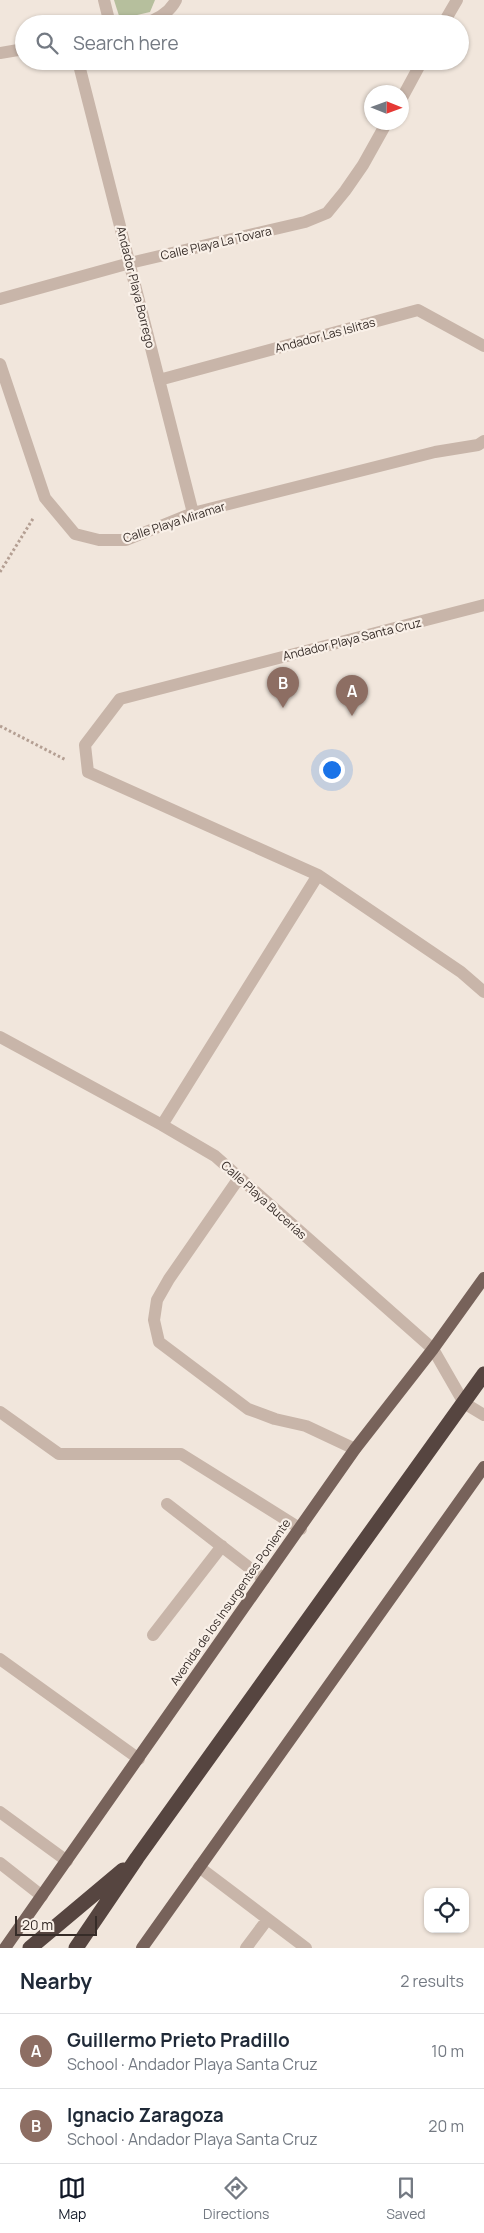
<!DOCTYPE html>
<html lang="en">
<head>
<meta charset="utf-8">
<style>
  body { margin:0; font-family:Manrope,sans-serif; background:#f2f2f3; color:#1f2937 }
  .controls { position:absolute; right:15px; bottom:15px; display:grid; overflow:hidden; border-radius:10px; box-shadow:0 1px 4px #0004 }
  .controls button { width:45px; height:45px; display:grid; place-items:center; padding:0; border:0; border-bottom:1px solid #e0e1e3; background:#fff; color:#1f2937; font:25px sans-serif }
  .compass { position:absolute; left:364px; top:85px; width:45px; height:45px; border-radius:50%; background:#fff; box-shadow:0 1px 4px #0004; rotate:91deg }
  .scale { position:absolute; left:15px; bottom:12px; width:82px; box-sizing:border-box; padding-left:5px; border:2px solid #362c28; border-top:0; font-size:14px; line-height:18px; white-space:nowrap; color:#362c28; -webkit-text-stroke:4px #f9f0e8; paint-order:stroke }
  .you { position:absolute; left:331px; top:769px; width:18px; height:18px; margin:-12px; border:4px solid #fff; border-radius:50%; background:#1a73e8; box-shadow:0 0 0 8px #1a73e833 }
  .badge { display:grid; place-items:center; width:32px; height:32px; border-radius:50%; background:#111827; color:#fff; font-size:16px; font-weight:700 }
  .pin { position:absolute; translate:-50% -41px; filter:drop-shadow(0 1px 2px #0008) }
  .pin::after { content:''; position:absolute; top:26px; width:18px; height:15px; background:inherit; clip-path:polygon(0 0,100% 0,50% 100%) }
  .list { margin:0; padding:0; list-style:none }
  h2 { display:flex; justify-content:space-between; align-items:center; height:65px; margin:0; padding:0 20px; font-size:21px }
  h2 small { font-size:16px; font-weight:400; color:#747a83 }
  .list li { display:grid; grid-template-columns:32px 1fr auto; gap:15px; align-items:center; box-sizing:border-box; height:75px; padding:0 20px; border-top:1px solid #e0e1e3 }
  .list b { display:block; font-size:19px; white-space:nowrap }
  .list p { margin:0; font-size:16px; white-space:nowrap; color:#747a83 }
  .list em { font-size:16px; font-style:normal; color:#747a83 }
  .icon { flex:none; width:28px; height:28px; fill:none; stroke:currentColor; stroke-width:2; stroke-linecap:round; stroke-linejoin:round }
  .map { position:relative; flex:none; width:484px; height:1948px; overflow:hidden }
  .search { position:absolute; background:#fff; box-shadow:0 1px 4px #0004; left:15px; right:15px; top:15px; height:55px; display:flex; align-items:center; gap:12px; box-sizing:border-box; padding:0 18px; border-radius:28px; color:#747a83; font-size:19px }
  .sheet { height:215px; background:#fff }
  nav { display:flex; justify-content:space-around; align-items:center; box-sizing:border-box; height:70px; border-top:1px solid #e0e1e3; background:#fff; font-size:14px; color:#747a83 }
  nav a { display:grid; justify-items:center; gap:2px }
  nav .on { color:#111827 }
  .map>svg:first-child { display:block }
</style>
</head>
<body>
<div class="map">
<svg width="484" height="1948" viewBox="0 0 484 1948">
  <rect width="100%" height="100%" fill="#f1e6dc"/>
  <!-- green -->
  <path fill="#b6bf9d" d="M114,0H155L150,12L120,19Z"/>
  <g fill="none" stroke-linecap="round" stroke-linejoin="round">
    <!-- path -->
    <path stroke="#b49f93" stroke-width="3" stroke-dasharray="2.5 2.5" stroke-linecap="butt" d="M0,572L34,517
      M0,726L66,760"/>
    <!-- minor -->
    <path stroke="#c8b5a9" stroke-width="12" d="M104,0L110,24
      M143,24C156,20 170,12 176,0
      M443,24L457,0
      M0,53L24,49
      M78,61L193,513
      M402,98L422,61
      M0,299L130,263L305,222L327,213L345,191L363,165L387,122
      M0,364L45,498L75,534L99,540H126L193,513L435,452L478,445L484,441
      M159,380L418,310L484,346
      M484,605L120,699L85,745L88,772L318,875L461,972L484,992
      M0,1037L162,1125L215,1156L433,1349L464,1403L484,1415
      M162,1125L318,875
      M239,1178L169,1279L157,1300L154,1320L159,1342L248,1409L275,1419L306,1426L355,1449
      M0,1412L59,1454H181L301,1529
      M167,1504L264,1579
      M153,1635L222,1546
      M0,1659L139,1759
      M0,1812L67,1861
      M0,1863L42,1896
      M199,1867L306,1948
      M246,1948L267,1920"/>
    <!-- major -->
    <path stroke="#77625a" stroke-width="12" d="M5,1948L355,1449L433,1349L484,1278
      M142,1948L484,1467"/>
    <!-- highway -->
    <path stroke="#564540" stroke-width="15" d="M30,1948L123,1870
      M76,1948L137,1858L484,1374"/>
  </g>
  <g text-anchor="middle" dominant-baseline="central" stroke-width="4.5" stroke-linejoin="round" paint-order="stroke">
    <!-- street labels -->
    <g font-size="12" fill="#362c28" stroke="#f9f0e8">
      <text transform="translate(216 243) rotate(-13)">Calle Playa La Tovara</text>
      <text transform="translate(136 287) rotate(76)">Andador Playa Borrego</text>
      <text transform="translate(325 335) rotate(-15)">Andador Las Islitas</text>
      <text transform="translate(174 522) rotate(-18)">Calle Playa Miramar</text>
      <text transform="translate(352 639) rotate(-14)">Andador Playa Santa Cruz</text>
      <text transform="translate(264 1200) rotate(42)">Calle Playa Bucerías</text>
      <text transform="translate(230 1602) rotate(-55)">Avenida de los Insurgentes Poniente</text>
    </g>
  </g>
</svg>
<div class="controls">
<button><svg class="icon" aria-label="locate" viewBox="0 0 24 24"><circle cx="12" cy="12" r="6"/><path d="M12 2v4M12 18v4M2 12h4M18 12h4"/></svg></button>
</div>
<svg class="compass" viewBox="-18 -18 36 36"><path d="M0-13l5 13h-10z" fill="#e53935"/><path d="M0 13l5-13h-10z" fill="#747a83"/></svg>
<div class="scale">20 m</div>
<div class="you"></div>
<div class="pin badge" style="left:352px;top:716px;background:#8d6e63">A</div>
<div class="pin badge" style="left:283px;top:708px;background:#8d6e63">B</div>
<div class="search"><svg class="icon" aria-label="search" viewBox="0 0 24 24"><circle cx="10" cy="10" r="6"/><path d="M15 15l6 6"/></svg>Search here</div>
</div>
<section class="sheet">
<h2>Nearby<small>2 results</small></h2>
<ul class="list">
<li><span class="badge" style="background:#8d6e63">A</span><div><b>Guillermo Prieto Pradillo</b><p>School · Andador Playa Santa Cruz</p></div><em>10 m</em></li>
<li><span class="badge" style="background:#8d6e63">B</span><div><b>Ignacio Zaragoza</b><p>School · Andador Playa Santa Cruz</p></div><em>20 m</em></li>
</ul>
</section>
<nav>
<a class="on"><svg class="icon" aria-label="map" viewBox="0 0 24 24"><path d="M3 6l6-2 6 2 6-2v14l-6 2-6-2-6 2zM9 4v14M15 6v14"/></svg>Map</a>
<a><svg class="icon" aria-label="directions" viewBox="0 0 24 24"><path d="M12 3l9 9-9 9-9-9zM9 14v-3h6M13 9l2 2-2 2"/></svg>Directions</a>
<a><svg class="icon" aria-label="saved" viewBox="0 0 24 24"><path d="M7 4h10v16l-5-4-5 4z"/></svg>Saved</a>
</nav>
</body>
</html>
